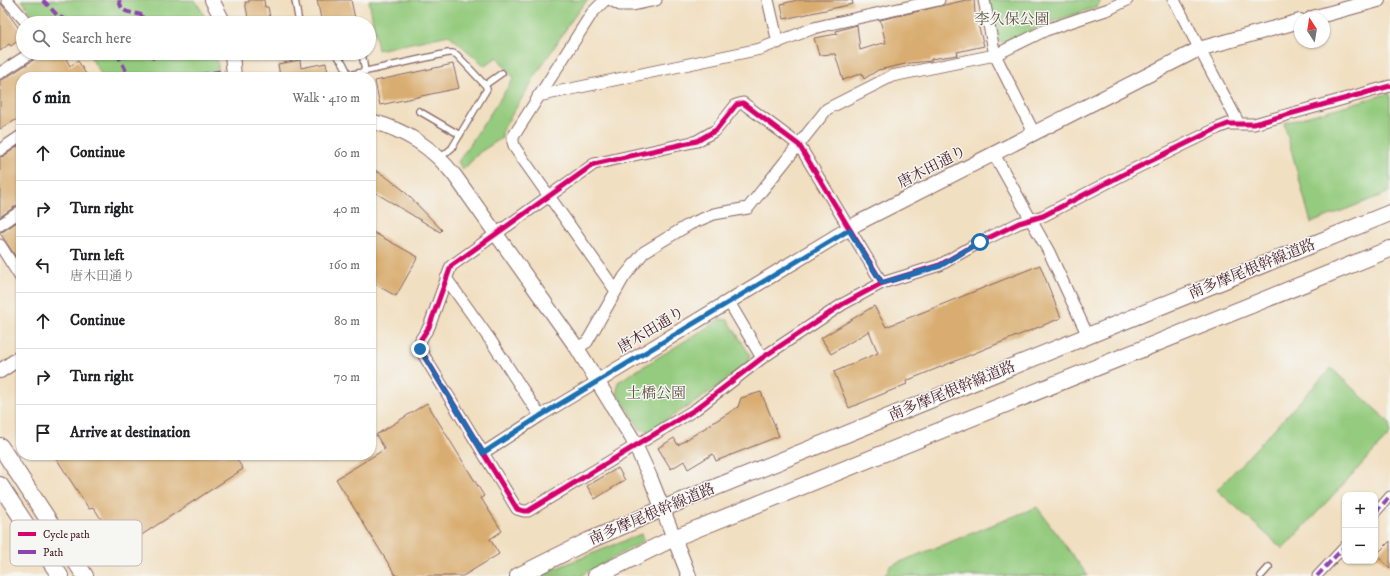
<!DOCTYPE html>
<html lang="en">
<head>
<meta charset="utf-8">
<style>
  body { margin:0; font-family:"IM FELL DW Pica","Noto Serif JP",serif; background:#f6f6f6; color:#202124 }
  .controls { position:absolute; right:12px; bottom:12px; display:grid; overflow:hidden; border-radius:8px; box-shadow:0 1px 3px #0004 }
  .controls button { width:36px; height:36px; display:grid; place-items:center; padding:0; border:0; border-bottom:1px solid #e0e0e0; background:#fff; color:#202124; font:20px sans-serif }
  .compass { position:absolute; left:1294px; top:12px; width:36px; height:36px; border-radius:50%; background:#fff; box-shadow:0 1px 3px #0004; rotate:348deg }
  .stop { position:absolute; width:12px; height:12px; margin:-9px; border:3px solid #1f6fb2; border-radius:50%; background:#fff }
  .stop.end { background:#1f6fb2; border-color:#fff; box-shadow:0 1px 4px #0008 }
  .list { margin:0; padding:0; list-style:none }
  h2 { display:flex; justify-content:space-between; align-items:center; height:52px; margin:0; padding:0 16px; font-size:17px }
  h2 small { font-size:13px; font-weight:400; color:#757577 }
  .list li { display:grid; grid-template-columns:26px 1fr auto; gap:12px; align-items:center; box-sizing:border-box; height:56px; padding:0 16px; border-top:1px solid #e0e0e0 }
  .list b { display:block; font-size:15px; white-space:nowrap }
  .list p { margin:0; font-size:13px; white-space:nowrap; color:#757577 }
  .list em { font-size:13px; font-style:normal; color:#757577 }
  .icon { flex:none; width:22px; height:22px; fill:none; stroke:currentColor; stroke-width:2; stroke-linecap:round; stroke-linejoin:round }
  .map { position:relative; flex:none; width:1390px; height:576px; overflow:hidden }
  .search { position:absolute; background:#fff; box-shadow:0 1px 3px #0004; left:16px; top:16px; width:360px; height:44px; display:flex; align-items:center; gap:10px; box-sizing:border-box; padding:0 14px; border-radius:22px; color:#757577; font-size:15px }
  .panel { position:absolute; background:#fff; box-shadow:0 1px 3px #0004; left:16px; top:72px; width:360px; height:388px; border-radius:16px }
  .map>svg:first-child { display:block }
</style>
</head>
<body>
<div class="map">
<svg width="1390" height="576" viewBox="0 0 1390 576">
  <rect width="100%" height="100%" fill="#f6f6f2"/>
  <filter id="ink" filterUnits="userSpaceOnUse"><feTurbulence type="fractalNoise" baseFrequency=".025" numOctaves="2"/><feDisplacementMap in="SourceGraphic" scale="8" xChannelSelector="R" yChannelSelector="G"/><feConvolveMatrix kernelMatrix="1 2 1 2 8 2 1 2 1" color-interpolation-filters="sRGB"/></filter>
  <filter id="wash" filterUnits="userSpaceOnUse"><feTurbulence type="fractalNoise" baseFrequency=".012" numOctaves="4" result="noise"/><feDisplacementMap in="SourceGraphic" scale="16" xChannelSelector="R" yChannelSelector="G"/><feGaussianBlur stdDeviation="0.9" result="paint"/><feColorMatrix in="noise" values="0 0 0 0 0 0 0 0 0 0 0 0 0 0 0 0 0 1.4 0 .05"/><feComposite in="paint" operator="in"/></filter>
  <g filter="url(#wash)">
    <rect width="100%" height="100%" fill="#f1dfc1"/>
    <!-- green -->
    <path fill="#94cb7e" stroke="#6f7554" d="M22,0H194L200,8L208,23H38Z
      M369,0H588L577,12L536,75L502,131V138L480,152L463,170L458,162L514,78L497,57L485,66L449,35L378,50Z
      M988,0H1101L1097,7L1042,25L1006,44L996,40Z
      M88,53H216L218,66L217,77H103Z
      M1390,93V192L1311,223L1284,123Z
      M721,319L728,320L750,355L748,363L700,399L649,431L640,429L617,393L618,382Z
      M1331,368L1390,423V434L1283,549L1217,490Z
      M1037,507L1088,576H885L890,566Z
      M641,534L644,541L580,576H537Z"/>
    <g id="blocks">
      <!-- building -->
      <path fill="#d9ad71" d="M249,0H264L265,7H268L271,23H249L245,2H249Z
        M317,0H351L356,23H322Z
        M797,0H852L853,4L784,19L781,4Z
        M966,0H974L975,14L984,46L957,52L958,55L931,59V61L910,63L878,70L864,79L862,73L843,80L835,54L819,55L814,38L837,34L836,31L857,25L860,50L879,44L886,43L880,20Z
        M0,2L23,34V37L11,46L9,44L0,51Z
        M39,53H63L70,66L78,61L86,74L81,77H21V117L0,129V80L4,79L35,59Z
        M300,60L301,68L326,63L329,77H280L278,64Z
        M453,64L459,88L380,105L375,81Z
        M21,144V204L17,205L0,217V157L4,156Z
        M371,168L385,176L402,189L442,230L440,232L371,190Z
        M21,219V265L0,233V232L4,231Z
        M371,231L418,257L396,296L371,282Z
        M1040,265L1061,318L906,381L907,384L849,408L834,372L878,353L869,331L831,354L821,338L874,306L886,327Z
        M761,392L779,436L716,461L713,454L688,469L684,461L671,469L658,448L674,438L678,445L738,407L741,398Z
        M427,403L484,496L481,498L502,531L490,539L499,554L463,576H396L336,479L385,449L376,435Z
        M54,455H234L243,469L120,549L94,508L89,509Z
        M618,468L625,480L595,499L587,486Z
        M1390,541V568L1376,555Z"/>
    </g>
  </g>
  <g filter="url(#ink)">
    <use href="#blocks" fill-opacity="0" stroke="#846260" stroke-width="1"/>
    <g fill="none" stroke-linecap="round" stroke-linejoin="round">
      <!-- service casing -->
      <g stroke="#846260" stroke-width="8">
        <path id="service" d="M295,0L299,23
          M335,53L343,63L350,77
          M362,53L365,71
          M349,75L448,53H453L457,55L485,85L487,89L452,148L440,158
          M485,85L502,73
          M419,111L460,135
          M1261,576L1269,567"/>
      </g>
      <!-- pedestrian casing -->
      <g stroke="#846260" stroke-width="11">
        <path id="pedestrian" d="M1375,513L1390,496
          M1317,576L1345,546"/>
      </g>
      <!-- minor casing -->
      <g stroke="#846260" stroke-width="13">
        <path id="minor" d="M7,0L27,23
          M605,0L592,13L513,137V142L515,148L616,291
          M611,0L620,5H633L656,0
          M768,0L778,43
          M984,0L995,55L1034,133
          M1174,0L1239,124
          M0,73L31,53
          M538,96L760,49L814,28L826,25L939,0
          M0,150L21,136
          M994,154L1049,252L1088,336
          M0,225L21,211
          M0,245L21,278
          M446,278L491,341L540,416
          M882,283L799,145L743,103L736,105L716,130L697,141L594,164L451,266L429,327L421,339L420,349L517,509L524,511H528L696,409L762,358L843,304L882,283L940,265L980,242L1019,223L1043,216L1126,173L1218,128L1228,124H1254L1390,86
          M729,302L762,358
          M577,348L587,342L624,277L644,252L690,224L714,214L748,208L827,109L892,76L995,55L1046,30L1109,9L1127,0
          M483,453L540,416L598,381"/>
      </g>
      <!-- tertiary casing -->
      <g stroke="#846260" stroke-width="16">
        <path id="tertiary" d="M212,0L224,23
          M1312,18L1378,0
          M232,53L234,77
          M371,121C407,131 432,147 455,176L577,348L632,438L650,477L689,576
          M0,371L21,357
          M598,381L858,223L1199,49L1300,21"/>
      </g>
      <!-- secondary casing -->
      <g stroke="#846260" stroke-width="18">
        <path id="secondary" d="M0,446L85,576
          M0,485L60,576
          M518,576L588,541L662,509L1390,213
          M596,576L674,538L1390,249"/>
      </g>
      <!-- service -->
      <use href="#service" stroke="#fff" stroke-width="5.5"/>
      <!-- pedestrian -->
      <use href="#pedestrian" stroke="#fff" stroke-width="9"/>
      <!-- minor -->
      <use href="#minor" stroke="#fff" stroke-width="11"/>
      <!-- tertiary -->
      <use href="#tertiary" stroke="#fff" stroke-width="14"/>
      <!-- secondary -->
      <use href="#secondary" stroke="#fff" stroke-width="16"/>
      <!-- quiet -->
      <path stroke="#8e44ad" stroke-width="4" stroke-dasharray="8 4" stroke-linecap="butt" d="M43,0L58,16L72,23
        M119,0C122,15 129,11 141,15L145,23
        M117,53L129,77
        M149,53L157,62
        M200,75L224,71
        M1375,513L1390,496
        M1317,576L1345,546"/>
      <!-- cycleway casing -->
      <g stroke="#f6f6f2" stroke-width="8">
        <path id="cycleway" d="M882,283L799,145L743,103L736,105L716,130L697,141L594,164L451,266L429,327L421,339L420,349L517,509L524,511H528L696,409L762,358L843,304L882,283L940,265L980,242L1019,223L1043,216L1126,173L1218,128L1228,124H1254L1390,86"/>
      </g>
      <!-- cycleway -->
      <use href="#cycleway" stroke="#d6006c" stroke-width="5"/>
    </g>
  </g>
  <g fill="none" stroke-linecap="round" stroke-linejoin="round" filter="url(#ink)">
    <!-- route -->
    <path stroke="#1f6fb2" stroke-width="5" d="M420,349L483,453L540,416L849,230L882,283L940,266L980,242"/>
  </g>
  <g text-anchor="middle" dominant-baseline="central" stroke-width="3" stroke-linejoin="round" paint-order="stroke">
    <!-- park labels -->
    <g font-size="15" fill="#605344" stroke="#f6f6f2">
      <text x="1012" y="19">李久保公園</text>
      <text x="656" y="393">土橋公園</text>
    </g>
    <!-- street labels -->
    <g font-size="15" fill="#4a1f2b" stroke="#f6f6f2">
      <text transform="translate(932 167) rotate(-27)">唐木田通り</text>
      <text transform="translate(1252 269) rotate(-22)">南多摩尾根幹線道路</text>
      <text transform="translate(651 330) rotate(-31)">唐木田通り</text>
      <text transform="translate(952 391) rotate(-22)">南多摩尾根幹線道路</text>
      <text transform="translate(652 514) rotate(-23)">南多摩尾根幹線道路</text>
    </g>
  </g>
  <!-- legend -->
  <rect x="10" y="520" width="132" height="46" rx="6" fill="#f6f6f2" stroke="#c2b6b6" stroke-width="1"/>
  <rect x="18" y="532" width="18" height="4" fill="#d6006c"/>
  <rect x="18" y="550" width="18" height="4" fill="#8e44ad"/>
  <g font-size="11" fill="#4a1f2b">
    <text x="43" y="538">Cycle path</text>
    <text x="43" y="556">Path</text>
  </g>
</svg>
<div class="controls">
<button>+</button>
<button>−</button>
</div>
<svg class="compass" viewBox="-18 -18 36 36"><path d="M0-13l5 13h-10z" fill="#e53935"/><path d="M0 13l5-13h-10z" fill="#757577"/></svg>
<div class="stop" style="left:980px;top:242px"></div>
<div class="stop end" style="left:420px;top:349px"></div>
<div class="search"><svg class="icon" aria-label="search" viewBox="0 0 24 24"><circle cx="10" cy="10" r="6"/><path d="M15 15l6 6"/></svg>Search here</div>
<section class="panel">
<h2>6 min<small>Walk · 410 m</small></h2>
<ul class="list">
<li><svg class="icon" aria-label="ahead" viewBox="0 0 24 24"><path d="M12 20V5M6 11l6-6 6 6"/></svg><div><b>Continue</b></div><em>60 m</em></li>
<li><svg class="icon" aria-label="right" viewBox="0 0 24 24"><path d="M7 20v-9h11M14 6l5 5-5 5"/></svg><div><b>Turn right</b></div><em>40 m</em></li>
<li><svg class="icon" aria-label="left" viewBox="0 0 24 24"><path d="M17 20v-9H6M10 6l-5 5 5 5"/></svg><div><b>Turn left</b><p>唐木田通り</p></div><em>160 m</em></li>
<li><svg class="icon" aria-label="ahead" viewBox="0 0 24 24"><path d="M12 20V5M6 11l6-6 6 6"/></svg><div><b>Continue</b></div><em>80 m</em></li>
<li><svg class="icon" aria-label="right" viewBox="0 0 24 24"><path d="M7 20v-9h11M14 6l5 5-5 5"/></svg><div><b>Turn right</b></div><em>70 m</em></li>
<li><svg class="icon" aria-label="arrive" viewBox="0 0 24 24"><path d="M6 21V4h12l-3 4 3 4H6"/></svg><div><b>Arrive at destination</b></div></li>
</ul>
</section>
</div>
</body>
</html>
